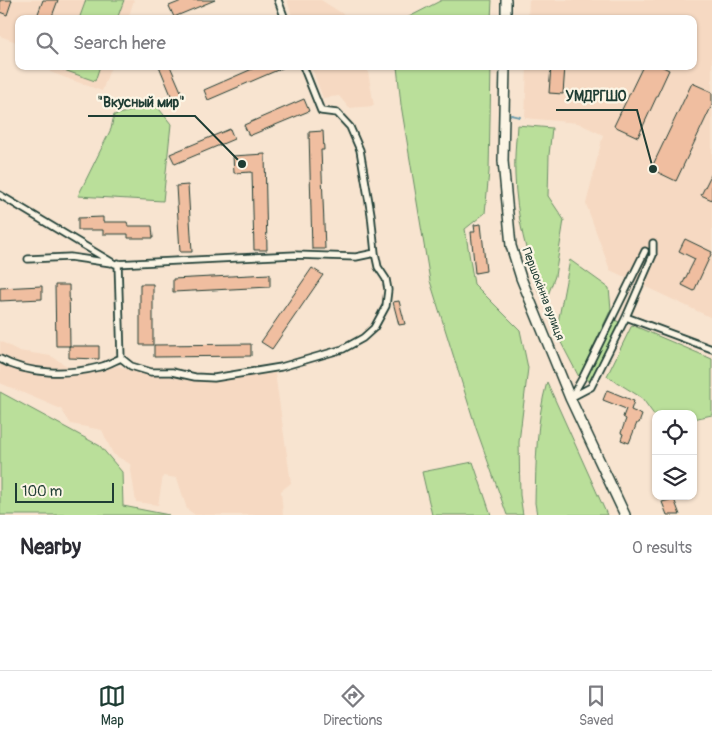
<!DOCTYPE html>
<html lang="en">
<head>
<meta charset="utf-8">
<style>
  body { margin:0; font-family:Pangolin,sans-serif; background:#f7f7f7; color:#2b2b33 }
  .controls { position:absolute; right:15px; bottom:15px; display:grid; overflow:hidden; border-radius:10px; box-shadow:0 1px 4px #0004 }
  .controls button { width:45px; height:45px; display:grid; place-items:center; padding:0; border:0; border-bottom:1px solid #e1e1e2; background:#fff; color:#2b2b33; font:25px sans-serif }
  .scale { position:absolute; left:15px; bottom:12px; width:99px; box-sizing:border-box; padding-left:5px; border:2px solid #1f3d34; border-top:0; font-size:14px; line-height:18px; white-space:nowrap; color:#1f3d34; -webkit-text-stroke:4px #fcf5e5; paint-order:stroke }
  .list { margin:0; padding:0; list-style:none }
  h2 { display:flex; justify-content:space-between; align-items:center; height:65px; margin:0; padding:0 20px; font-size:21px }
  h2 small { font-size:16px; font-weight:400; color:#7c7c81 }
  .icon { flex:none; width:28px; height:28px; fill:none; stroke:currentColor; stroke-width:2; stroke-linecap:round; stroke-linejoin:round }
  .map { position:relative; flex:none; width:712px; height:515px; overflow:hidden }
  .search { position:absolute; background:#fff; box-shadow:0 1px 4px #0004; left:15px; right:15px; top:15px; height:55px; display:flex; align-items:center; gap:12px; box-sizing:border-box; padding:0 18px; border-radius:10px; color:#7c7c81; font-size:19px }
  .sheet { height:155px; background:#fff }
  nav { display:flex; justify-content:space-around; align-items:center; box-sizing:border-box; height:70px; border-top:1px solid #e1e1e2; background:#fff; font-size:14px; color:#7c7c81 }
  nav a { display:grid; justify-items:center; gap:2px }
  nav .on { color:#1f3d34 }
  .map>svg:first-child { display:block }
</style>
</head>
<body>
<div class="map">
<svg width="712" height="515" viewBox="0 0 712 515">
  <rect width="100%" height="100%" fill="#f8e4d0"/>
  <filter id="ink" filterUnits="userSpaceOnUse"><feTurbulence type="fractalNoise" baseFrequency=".02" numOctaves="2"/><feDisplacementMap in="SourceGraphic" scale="10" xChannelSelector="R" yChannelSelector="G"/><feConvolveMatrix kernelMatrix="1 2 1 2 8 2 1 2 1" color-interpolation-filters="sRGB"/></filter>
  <g filter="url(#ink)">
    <!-- built -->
    <path fill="#f6d9c2" d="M0,0H134L128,19H19V43L0,36Z
      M287,0H321L343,14L345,19H293Z
      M529,0H712V318L610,270L586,204L603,135L578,123L525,118L527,66H693V19H528Z
      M52,66H111L102,91L50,72Z
      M311,66H367L374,106L349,108L339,96L323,98Z
      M0,341L19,351L51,356L78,373L117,366L142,373L205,382L275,373L291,483L281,491L283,515H195L187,509L177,478L163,476L158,505L136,502L130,464L113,454L102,430L71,424L61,409L0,383Z"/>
    <!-- green -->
    <path fill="#badf9a" stroke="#6c8e67" d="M86,0H124L117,19H79Z
      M442,0H492L491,19H405Z
      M62,66H100L95,81L61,69Z
      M397,66H491L489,172L485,213L465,229L474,284L520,330L528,368L519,442L520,495L523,515H507L476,428L430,281L401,105Z
      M156,105L171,124L163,201L78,196L111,129L114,115Z
      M517,125L552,128L549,155L548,196L564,220L555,276L548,295L539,293C527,255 516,216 515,175C514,159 516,141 517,125Z
      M570,260L609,288L611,309L579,377L556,333Z
      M615,320L619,322L590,381L586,379Z
      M632,325L712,359V415L693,419V414H656V426L653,427L655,416L642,398L607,376Z
      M547,382L607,515H537L535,503C536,462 536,422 547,382Z
      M0,392L100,446L122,472L123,506L169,515H0Z
      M473,462L491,515H432L422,472Z"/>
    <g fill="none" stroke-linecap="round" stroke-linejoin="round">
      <!-- stream -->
      <path stroke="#689aab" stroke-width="2" d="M511,115L520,117"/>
    </g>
    <!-- building -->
    <path fill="#f0bea0" stroke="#1f3d34" d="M0,0H12L7,15L0,12Z
      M43,0H58L51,19H36Z
      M184,0H215L174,17L169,6Z
      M159,66H170L183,96L173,100Z
      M259,66H287L208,100L204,90Z
      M551,66H565L563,94L549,93Z
      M643,66H661L669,70L638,137L614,126Z
      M692,83L712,92V105L676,181L651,169Z
      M304,99L309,111L249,136L244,125Z
      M230,129L234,139L175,164L170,154Z
      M323,131L324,150H321L325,249H312L309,132Z
      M265,154L267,250H254L252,172L234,173L233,156Z
      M712,173V200L701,195Z
      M188,185L192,252H180L176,186Z
      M103,217V222H127L128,226H152L153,238H128V234H103V230H78V218Z
      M481,224L486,271L475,273L471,232H475L474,225Z
      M685,239L712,252L694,291L682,285L695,259L679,251Z
      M312,268L323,275L272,349L261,342Z
      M270,274V287L173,292V279Z
      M140,284H153V345H140Z
      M55,285H69L70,346H56Z
      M42,286V299L0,301V288Z
      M399,301L405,324L399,325L393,302Z
      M251,344V356L154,357V345Z
      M69,346H99V359L69,358Z
      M607,390L634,401L631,410L642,415L639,423H637L629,443L621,440L623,434L621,433L626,419L623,417L626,409L603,400Z
      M674,499L680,515H667L662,502Z"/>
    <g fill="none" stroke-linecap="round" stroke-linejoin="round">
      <!-- minor casing -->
      <g stroke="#1f3d34" stroke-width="9">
        <path id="minor" d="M278,0L285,19
          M0,195L115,264L295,255L356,257L375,253
          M28,259L70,257L111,263
          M626,317L712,349
          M121,358L131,366L151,372H172L195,377L214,378L281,367L343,349L363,338L374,328L386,306L388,290L386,279L378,267L375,253L371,214L360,150L350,127L337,113L321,111L303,66
          M0,359C29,375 68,375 99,367C106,366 114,361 121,358L118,263
          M572,396L583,377L645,251
          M570,398L591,387L626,317L653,255V243"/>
      </g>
      <!-- trunk casing -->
      <g stroke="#1f3d34" stroke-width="12">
        <path id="trunk" d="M506,19V0
          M505,66L503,161L511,246L521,278L570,398L625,515"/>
      </g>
      <!-- minor -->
      <use href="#minor" stroke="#fcf5e5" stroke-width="5.5"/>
      <!-- trunk -->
      <use href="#trunk" stroke="#fcf5e5" stroke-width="9"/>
    </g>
  </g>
  <g text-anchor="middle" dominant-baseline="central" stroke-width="4.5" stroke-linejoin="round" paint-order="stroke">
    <!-- street labels -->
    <g font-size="12" fill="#1f3d34" stroke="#fcf5e5">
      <text transform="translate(543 294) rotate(69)">Першокінна вулиця</text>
    </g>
  </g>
  <!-- callouts -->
  <path fill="none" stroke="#1f3d34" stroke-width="2" d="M653 169L637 110H556M242 164L195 116H88"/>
  <g fill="#1f3d34" stroke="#fcf5e5" stroke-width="2">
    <circle cx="653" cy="169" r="5"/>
    <circle cx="242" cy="164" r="5"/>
  </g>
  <g font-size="14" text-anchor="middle" font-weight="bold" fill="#1f3d34" stroke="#fcf5e5" stroke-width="4.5" stroke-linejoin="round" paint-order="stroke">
    <text x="596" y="101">УМДРГШО</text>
    <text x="141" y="107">"Вкусный мир"</text>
  </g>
</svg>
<div class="controls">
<button><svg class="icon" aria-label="locate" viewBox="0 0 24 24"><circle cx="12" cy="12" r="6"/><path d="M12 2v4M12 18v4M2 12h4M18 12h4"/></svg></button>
<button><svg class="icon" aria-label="layers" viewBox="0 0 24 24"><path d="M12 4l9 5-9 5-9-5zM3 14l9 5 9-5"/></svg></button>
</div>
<div class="scale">100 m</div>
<div class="search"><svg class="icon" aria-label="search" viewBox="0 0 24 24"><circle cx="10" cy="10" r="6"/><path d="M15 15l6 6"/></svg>Search here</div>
</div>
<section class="sheet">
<h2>Nearby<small>0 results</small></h2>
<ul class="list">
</ul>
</section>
<nav>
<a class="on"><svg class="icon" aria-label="map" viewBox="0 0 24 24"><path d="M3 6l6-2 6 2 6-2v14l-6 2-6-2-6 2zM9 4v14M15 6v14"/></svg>Map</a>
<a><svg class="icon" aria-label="directions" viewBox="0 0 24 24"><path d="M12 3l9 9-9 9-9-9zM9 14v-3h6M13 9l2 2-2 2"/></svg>Directions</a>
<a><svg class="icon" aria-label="saved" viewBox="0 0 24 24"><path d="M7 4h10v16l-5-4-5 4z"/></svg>Saved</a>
</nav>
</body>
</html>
